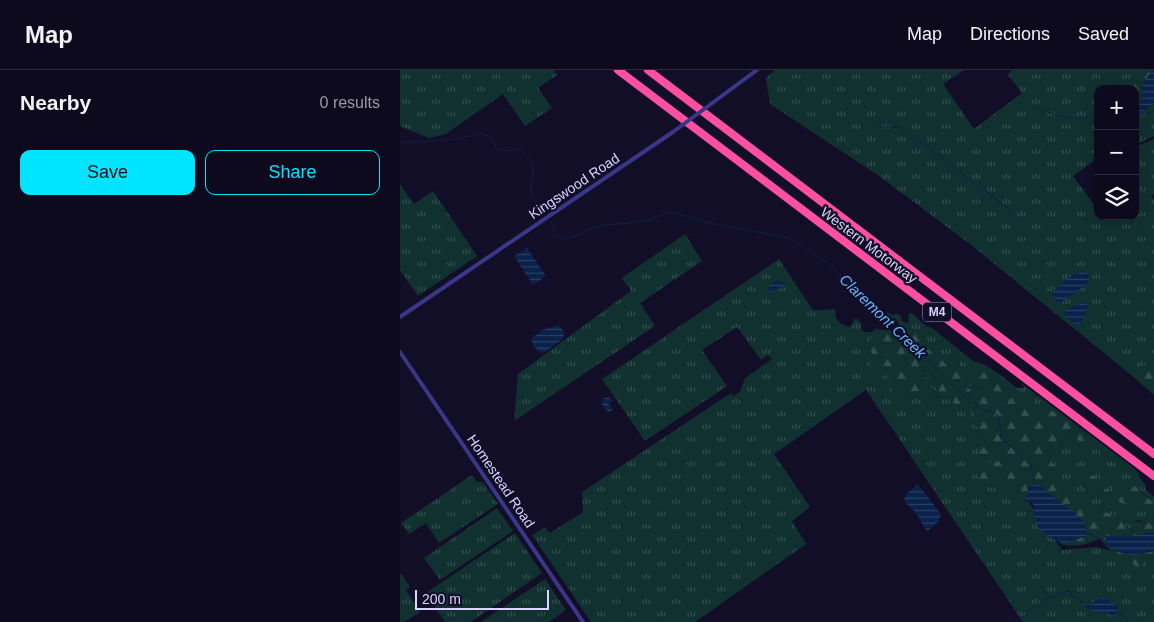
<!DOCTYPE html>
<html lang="en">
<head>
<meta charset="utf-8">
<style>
  body { margin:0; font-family:Helvetica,sans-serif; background:#171326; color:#f1f3f6 }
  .controls { position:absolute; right:15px; top:15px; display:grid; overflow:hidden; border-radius:10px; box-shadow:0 2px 12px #0003 }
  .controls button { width:45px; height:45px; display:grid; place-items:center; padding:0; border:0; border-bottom:1px solid #2e2b3b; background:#0e0a1d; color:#f1f3f6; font:25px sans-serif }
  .scale { position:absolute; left:15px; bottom:12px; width:134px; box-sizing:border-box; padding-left:5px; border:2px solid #d9d4ff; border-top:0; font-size:14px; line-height:18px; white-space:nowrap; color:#d9d4ff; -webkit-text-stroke:4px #120e27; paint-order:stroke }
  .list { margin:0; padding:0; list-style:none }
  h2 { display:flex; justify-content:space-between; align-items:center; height:65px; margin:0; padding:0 20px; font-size:21px }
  h2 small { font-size:16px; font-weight:400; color:#9b9aa4 }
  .actions { display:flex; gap:10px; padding:15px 20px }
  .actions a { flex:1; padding:11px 0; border:1px solid #00e5ff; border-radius:10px; text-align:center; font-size:18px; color:#00e5ff }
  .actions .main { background:#00e5ff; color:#111 }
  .icon { flex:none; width:28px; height:28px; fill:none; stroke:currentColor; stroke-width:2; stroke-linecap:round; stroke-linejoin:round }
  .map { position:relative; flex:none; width:754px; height:552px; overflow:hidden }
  header { display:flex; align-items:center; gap:30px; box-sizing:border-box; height:70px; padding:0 25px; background:#0e0a1d; border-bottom:1px solid #2e2b3b }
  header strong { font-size:24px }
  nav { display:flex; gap:28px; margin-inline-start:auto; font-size:18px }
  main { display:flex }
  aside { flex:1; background:#0e0a1d }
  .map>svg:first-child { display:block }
</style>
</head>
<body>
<header>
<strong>Map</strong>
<nav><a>Map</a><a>Directions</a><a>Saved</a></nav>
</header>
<main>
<aside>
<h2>Nearby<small>0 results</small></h2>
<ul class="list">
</ul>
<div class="actions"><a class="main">Save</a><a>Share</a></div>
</aside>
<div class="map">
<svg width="754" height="552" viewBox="0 0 754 552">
  <defs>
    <pattern id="grass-tufts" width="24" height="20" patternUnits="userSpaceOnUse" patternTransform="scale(1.25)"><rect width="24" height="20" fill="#113130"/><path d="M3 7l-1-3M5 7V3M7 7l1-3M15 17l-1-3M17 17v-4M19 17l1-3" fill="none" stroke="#334e4f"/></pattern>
    <pattern id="forest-firs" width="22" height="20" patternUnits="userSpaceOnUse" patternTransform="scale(1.25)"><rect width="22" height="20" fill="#113130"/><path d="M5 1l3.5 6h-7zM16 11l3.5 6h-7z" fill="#334e4f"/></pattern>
    <pattern id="water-rules" width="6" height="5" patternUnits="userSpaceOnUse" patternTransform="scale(1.25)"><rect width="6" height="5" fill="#0a214a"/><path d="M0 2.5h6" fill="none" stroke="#2d4065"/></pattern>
  </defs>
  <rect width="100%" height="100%" fill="#120e27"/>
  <!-- grass -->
  <path fill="url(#grass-tufts)" fill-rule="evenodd" d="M0,0H154L157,5L138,18L152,38L125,56L103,24L46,64L29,68L0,56Z
    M375,0H564L543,14L574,59L622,23L608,5L612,0H754V66L735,75V19H698V93L694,91L673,106L698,140V146H735V77L754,69V124L751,126L754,130V289L730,304L570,174L479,106L370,34L366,8Z
    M0,114L14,134L33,121L77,186L18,226L0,200Z
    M285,164L302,191L240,233L255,256L114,351L118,304L231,221L222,208Z
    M379,189L412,239C421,242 426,239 435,239L436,248L441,254L450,257L453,253L454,249H458L462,255L461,258L464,262H473V267L469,275L473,288L510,326L513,322L518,321L535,328H547L559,338L563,335C561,317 556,305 560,286L549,287L552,291L550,295L547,296L535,290L520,279C519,267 523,266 510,259L504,262L499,258L498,252L487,245V242L493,245L497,244L501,247L502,251L508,254L509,243H512L526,256L532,258L573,291C590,294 603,308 617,318H624L621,313L730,395L743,407L737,403L746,416L745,419L754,427V432L732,414L720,433H728L754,443V453H747L738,450L731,453L734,460L728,458L716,446L702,441L703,438L691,442L680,434L672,433L663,423L648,391L652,385L658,384L663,371L670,365L683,373L687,369L719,396L733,400L724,394L721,389H718L700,375V377L696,374V372L669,350L639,339L627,322H610L614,326L611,329L602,319L610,318L605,313L592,311L588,306L570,316L580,318L582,323L579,363L594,386L598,387L662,480L696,477L731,486L754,481V552H623L466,320L374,384L410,437L392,451L406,474L295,552H191L132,465L145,457L150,463L183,442L182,422L331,323L333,326L340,322L345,308L372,289L368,285L361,290L337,257L302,280L327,316L245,371L202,309ZM696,412L702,418V425L688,427L686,423L688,421L685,418L684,413Z
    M525,295C527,303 536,307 540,315L538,320L535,321L532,318L524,316C526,308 522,302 525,295Z
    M72,405L77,412H83L98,434L39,473L26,453L9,464L1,453Z
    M97,438L113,461L40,510L24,488Z
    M115,463L142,503L71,552H45L26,523Z
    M0,503L10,517L6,520L20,542L4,552H0Z
    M145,509L166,540L149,552H81Z"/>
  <!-- forest -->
  <path fill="url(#forest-firs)" fill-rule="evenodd" d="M741,0H754V2L743,32L737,36L735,33L734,10Z
    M474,259L496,261L497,266L510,259L518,263L525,272L520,275V279L530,280L535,290L543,291L547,296L550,295L548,291H551L549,287L558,284L560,286L558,295L564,299V308L558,310L562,317L570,319L572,325L570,333L559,338L547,328L529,327L518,321L513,322L507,329L497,327L490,322V318H493L489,315L488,304L483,306C475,303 471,299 470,290L473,288L469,275ZM525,296C527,302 536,307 540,315L538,320L535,321L532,318L524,316L527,311L523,301Z
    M754,289V325L730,304Z
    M581,295L588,300V306L592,311L605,313L610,318L602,319L611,329L613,326L610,322L616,320L627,322L639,338L643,336L669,350L696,372V374L699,376L700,374L718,389H721L724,394L736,402L719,396L687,370L683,373L670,365L663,371L658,384L652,385L648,391L655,395L659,405L657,409L663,412L664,423L672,433L685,432L691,442L703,437L702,441L716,446L728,458L733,460L731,453C740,450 745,454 754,453V489L743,491L742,497L738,499L731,492L720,490C714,481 705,477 700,468C689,475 672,478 660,474L663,467L628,427L622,429L614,421L610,414L604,415L599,410L592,418L587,417V412L578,407L577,402C584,395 588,391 598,392V387L594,386L590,389L585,390L579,382L586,373L579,363L572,345L570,337L575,325L581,322L580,318L570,316L565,310L575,296Z
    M690,406H695L696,411H700L703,414L702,418L709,420L710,425L708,428H704L702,425L687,427L686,423L688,421C684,417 684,413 686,408Z
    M718,411H724L728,415L732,414C740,420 745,427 754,432V443C747,441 742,442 735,439L734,436L728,433H720L712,420Z"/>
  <!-- water -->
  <path fill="url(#water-rules)" d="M754,1V33L738,45L735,46V38L741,32C742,19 742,8 754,1Z
    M127,178L146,206L133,215L114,186Z
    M681,201L685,202L689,207V211L687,214L662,232C655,233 653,228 652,222L668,208Z
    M377,210L383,212L384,216L370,223L367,221L370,215Z
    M685,232L688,236L684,248L680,254L676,255L665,247L664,243L669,238Z
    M158,255L164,261L163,269L145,282L140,283L135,278L131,269L142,260Z
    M209,327L212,331L211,334L209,331L207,332L213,340L208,342L201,333L204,328Z
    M517,415C522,417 537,439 541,445L538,452L528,461C522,457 522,452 518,446C515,440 508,437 504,430L506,424Z
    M634,415H639L683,450L687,465C680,468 672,473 664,473C654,472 636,459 634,449C634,441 637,436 629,431L625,435V434L628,417Z
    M745,463H754V481C733,486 723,488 705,473L706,466H735Z
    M701,528L707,529L717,536L718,542L713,546C703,540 689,544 682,534L683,532L688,536L696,530Z"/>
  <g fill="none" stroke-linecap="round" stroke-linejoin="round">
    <!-- stream -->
    <path stroke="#0a214a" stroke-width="1" d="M631,37L667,48H698
      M741,44H749L754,40
      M478,57H501L613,142
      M0,71L4,73L57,69L81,63L92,68L96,79L108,81L119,79C145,97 126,103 133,126C134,132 141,138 144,143
      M150,151L158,167L168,169L198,156L246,151L270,142L314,154L390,168L427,193L465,227L550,313L579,338L598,345L602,368L631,396L635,415
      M685,462L707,472
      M717,541L729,552
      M613,552C623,550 626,544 632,538C641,529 656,526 668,521H670L673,527L677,528L684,534"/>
    <!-- street -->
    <path stroke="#3a3788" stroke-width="4" d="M315,31L357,0
      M0,247L273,62
      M0,282L183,552"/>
    <!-- highway -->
    <path stroke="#ff4fa3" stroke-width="8" d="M218,0L754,406
      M248,0L754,384"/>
    <!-- street-bridge -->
    <path stroke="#3a3788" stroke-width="4" d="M273,62L315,31"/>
  </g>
  <g text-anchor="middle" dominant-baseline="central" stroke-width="4.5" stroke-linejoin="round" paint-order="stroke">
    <!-- shield labels -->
    <rect fill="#120e27" stroke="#9d99be" stroke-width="1" x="523" y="232.5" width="28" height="19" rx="4"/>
    <g font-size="12" font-weight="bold" fill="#d9d4ff">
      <text x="537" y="242">M4</text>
    </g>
    <!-- street labels -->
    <g font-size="14" fill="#d9d4ff" stroke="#120e27">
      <text transform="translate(174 116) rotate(-34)">Kingswood Road</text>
      <text transform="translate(469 175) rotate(37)">Western Motorway</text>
      <text transform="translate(101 411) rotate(56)">Homestead Road</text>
    </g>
    <!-- water labels -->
    <g font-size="15" font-style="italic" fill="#62b6ff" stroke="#120e27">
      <text transform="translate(483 246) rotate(44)">Claremont Creek</text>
    </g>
  </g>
</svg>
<div class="controls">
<button>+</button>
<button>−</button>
<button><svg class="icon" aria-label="layers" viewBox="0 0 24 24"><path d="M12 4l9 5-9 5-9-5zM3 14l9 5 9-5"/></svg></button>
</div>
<div class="scale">200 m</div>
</div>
</main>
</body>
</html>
